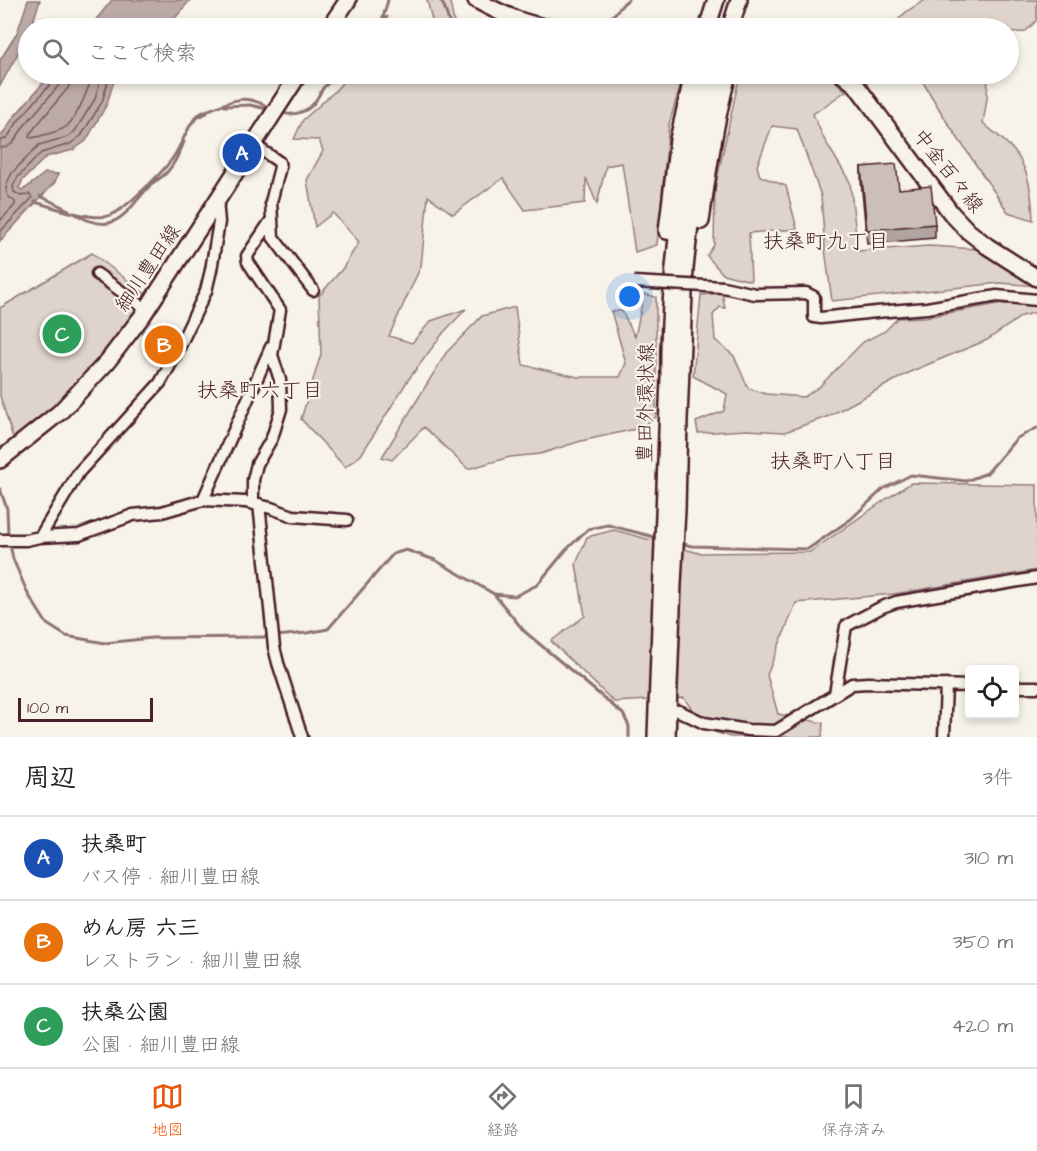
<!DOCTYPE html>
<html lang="ja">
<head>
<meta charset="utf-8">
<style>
  body { margin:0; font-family:"Architects Daughter","Klee One",sans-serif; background:#f2f2f2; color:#202124 }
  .controls { position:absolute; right:18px; bottom:18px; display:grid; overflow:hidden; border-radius:6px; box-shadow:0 3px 9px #0003 }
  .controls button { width:54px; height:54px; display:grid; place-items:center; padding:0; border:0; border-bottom:2px solid #e0e0e0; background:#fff; color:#202124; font:30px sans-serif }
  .scale { position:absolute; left:18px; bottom:15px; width:135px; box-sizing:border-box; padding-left:6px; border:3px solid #4a1f2b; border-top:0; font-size:16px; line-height:21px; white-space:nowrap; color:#4a1f2b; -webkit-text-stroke:4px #f7f3e8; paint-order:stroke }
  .you { position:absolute; left:630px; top:297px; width:21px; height:21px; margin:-15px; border:4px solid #fff; border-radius:50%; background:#1a73e8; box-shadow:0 0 0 9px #1a73e833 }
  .badge { display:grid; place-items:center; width:39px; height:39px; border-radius:50%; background:#ea580c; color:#fff; font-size:20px; font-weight:700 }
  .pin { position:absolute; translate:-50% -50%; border:3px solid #fff; box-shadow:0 2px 6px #0006 }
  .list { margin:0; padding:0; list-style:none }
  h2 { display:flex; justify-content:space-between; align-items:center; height:78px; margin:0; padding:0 24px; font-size:26px }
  h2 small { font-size:20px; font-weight:400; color:#757577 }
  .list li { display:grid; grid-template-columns:39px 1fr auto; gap:18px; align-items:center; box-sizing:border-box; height:84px; padding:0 24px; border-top:2px solid #e0e0e0 }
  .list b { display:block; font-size:22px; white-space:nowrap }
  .list p { margin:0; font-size:20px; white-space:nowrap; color:#757577 }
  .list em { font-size:20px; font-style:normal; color:#757577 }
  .icon { flex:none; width:33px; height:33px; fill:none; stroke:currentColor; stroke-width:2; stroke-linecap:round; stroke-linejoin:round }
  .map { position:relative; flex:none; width:1037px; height:737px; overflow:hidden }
  .search { position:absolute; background:#fff; box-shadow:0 3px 9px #0003; left:18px; right:18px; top:18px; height:66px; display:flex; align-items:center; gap:15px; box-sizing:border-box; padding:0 21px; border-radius:33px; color:#757577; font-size:22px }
  .sheet { height:330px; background:#fff }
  nav { display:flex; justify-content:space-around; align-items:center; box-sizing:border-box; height:84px; border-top:2px solid #e0e0e0; background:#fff; font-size:16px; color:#757577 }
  nav a { display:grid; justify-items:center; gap:3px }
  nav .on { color:#ea580c }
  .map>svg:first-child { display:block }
</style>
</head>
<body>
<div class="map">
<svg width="1037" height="737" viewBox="0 0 1037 737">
  <rect width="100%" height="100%" fill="#f7f3e8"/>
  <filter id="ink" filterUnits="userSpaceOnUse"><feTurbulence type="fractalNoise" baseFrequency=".0167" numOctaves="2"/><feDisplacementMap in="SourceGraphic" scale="12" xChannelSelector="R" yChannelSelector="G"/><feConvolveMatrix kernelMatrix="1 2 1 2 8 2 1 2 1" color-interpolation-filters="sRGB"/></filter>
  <g filter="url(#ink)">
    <!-- green -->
    <path fill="#ded4cc" stroke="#947a7c" stroke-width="1.5" d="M427,0H447L450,2L455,28H434Z
      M925,0H1037V20L1025,32L1009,33L1008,28H894C898,15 913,7 925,0Z
      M350,74H669L680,87L669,124L657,245L635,252L622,163L606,166L597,204L586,178L585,203L525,210L503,178L453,214L428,196L421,266L389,336L412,343L431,321L466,309L444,332L408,380L361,455L345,467L301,419L321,354L319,296L343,268L359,242L333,213L315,227L307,180L323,151L319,140L294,139L303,120L334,92Z
      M740,74H821L828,75L846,91L813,114L824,139L850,182L858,251L929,246L977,249L1037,283V286L1000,283L832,301L825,249L821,196L797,129L772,126L757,166L760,176L786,186L797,229L749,233L751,281L723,274L707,256L714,245L715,188Z
      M918,74H988L987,99L983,123C993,132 1006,141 1015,152C1030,172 1032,196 1033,220L1008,212L947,122Z
      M92,253L152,299L60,405L14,441L0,396V308Z
      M722,293L725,308L720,307L713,315L715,340L734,356L748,388L766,394L804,397L820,386L863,342L885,331L898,318L926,317L998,304H1037V312L1022,316L987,340L912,371L829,416L785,432L746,430L698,433L696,422L724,411L727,394L693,376L701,295Z
      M644,294L656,297V417L640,428L581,441L540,454L510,457L468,469L424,427L392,460L382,457L446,353L482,316L515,307L523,365L578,377H620L626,363L611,311H622L635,337Z
      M911,483L1037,485V570L894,594L796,603L767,675L778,714L823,723L822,737H730L706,729L684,698L614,702L551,641L585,616L576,564L587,537L614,530L699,553L810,552L886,499Z"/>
    <!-- water -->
    <path fill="#bcaaa7" stroke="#8e7275" stroke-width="1.5" d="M28,0H40L31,28H28V35L0,86V60L17,33Z
      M112,0H190L172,22L162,28H89Z
      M51,74H116L107,104L86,141L73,150L46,157L23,180L19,188L22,190L26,188L45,173L58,174L55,182L0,241V138L13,118Z"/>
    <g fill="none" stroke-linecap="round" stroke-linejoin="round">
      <!-- shore -->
      <path stroke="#78575d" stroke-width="1.5" d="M72,74L71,81L68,88L32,131L29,135L30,138C38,137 62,131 67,126C79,115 88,89 93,74
        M0,141L7,138L18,121L54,80L55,74
        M0,148L7,147L13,143L24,126L60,84L62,79L63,74
        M0,221L15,205V202L8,196L6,190L7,183L12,173L39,145L67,137L75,131L95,99L102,74
        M0,232L32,198L30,194L21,196L14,192L13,186L18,177L41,153L70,144L81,136L102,102L110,74"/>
      <!-- stream -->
      <path stroke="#8e7275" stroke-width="3" d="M440,0L444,6L451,28
        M377,28L387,17
        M380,28L388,0
        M602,28L624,3L628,0
        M224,106L250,105L271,110
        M279,112C290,117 306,113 314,103C318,98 320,92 324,87C330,81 337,76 344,74
        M195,121L197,118L207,113
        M40,196L69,210
        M35,202C52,207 95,222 111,215C124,210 163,172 172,159C180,149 189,123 197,116C201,112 209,110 214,108C236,98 248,95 270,108
        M74,213C86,220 96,225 109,223C128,218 139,194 154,182C159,179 164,176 168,171C175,163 180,152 184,142
        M0,489L7,509L8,534L13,559L28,594L47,624L66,636L105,643L152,638L269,637
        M679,543L692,546L808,549L851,519L883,489L911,475L966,481L987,473L1017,438L1037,428
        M494,594L524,631L623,714L629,726V737
        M276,636L307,633L328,629L393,554L406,550L435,560L494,594L515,596L537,585L566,550L588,529L608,525L658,538"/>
      <!-- street casing -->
      <g stroke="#4a1f2b" stroke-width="15">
        <path id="street" d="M253,144L279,162L280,167L271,202L273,237L313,290
          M97,274L146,309
          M723,287L755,294L806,293L814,297V317L821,318L876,312L927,308L997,296L1037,300
          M203,500L271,347
          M253,503V480L257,464L272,438L281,409L280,380L272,355L280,310L248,262L247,256L272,219
          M259,504L274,647L278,663L302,737
          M40,537L79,472L160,383L174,358L206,291L211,270L219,222L217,200
          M0,540H26L40,537L79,535L133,515L162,512L203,500L245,502L271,508L293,516L347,520
          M1014,687H1037
          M835,694L846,626L882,607L896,602L1037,578
          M669,710L679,711L704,723L748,730L776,731L852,684L868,683L970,686
          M944,737L946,685"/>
      </g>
      <!-- secondary casing -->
      <g stroke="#4a1f2b" stroke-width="20">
        <path id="secondary" d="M476,0C500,13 525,25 552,28
          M329,28L348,0
          M707,28L716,0
          M730,28L739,0
          M842,74L856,85L951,213L968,231L987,246L1037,278
          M701,221C708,171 715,122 728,74
          M667,231L678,140L693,74
          M0,460L60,412L107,362L143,315L299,74
          M656,737L669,376C668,330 672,284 677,238C682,182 691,127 706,74
          M667,737L673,584L677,510L679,419L685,268L699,147L717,74"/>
      </g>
      <!-- street -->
      <use href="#street" stroke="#f7f3e8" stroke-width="10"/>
      <!-- secondary -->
      <use href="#secondary" stroke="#f7f3e8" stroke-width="15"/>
      <!-- street-bridge casing -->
      <g stroke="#4a1f2b" stroke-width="15" stroke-linecap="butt">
        <path id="street-bridge" d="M634,282L723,287"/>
      </g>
      <!-- street-bridge -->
      <use href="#street-bridge" stroke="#f7f3e8" stroke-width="10"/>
    </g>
    <!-- wall -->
    <path fill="#afa49f" stroke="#4a1f2b" stroke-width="1.5" d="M861,167L899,189L935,224V238L867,244L861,181Z"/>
    <!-- building -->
    <path fill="#ccbfb9" stroke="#4a1f2b" stroke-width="1.5" d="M896,164L899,189L931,186L935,224L867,230L861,167Z"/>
  </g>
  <g text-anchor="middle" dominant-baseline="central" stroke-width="4.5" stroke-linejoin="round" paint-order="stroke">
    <!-- street labels -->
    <g font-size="20" fill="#4a1f2b" stroke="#f7f3e8">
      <text transform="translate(948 171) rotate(52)">中金百々線</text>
      <text transform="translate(148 268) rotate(-56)">細川豊田線</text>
      <text transform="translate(646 403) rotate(-89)">豊田外環状線</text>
    </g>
    <!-- neighbourhood labels -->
    <g font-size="21" fill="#4a1f2b" stroke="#f7f3e8">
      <text x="826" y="241">扶桑町九丁目</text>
      <text x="260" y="390">扶桑町六丁目</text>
      <text x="833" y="461">扶桑町八丁目</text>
    </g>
  </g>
</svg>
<div class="controls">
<button><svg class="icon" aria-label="locate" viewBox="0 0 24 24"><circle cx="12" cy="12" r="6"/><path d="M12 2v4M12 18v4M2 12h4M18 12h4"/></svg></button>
</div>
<div class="scale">100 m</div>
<div class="you"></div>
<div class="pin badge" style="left:242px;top:153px;background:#1a4fb4">A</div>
<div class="pin badge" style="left:164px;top:345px;background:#e8710a">B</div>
<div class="pin badge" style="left:62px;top:334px;background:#2e9e5b">C</div>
<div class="search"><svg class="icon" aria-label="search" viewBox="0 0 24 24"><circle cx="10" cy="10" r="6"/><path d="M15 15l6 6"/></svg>ここで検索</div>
</div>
<section class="sheet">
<h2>周辺<small>3件</small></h2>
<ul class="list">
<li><span class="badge" style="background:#1a4fb4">A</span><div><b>扶桑町</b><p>バス停 · 細川豊田線</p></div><em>310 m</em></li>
<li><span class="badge" style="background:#e8710a">B</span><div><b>めん房 六三</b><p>レストラン · 細川豊田線</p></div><em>350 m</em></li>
<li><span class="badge" style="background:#2e9e5b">C</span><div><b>扶桑公園</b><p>公園 · 細川豊田線</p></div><em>420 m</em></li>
</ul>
</section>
<nav>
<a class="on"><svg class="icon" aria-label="map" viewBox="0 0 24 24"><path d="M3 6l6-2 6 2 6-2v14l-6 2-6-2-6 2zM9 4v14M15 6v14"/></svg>地図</a>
<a><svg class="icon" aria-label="directions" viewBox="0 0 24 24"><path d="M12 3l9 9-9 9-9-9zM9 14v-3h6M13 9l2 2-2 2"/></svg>経路</a>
<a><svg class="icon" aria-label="saved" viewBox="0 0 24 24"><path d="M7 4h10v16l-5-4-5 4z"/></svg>保存済み</a>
</nav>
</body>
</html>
